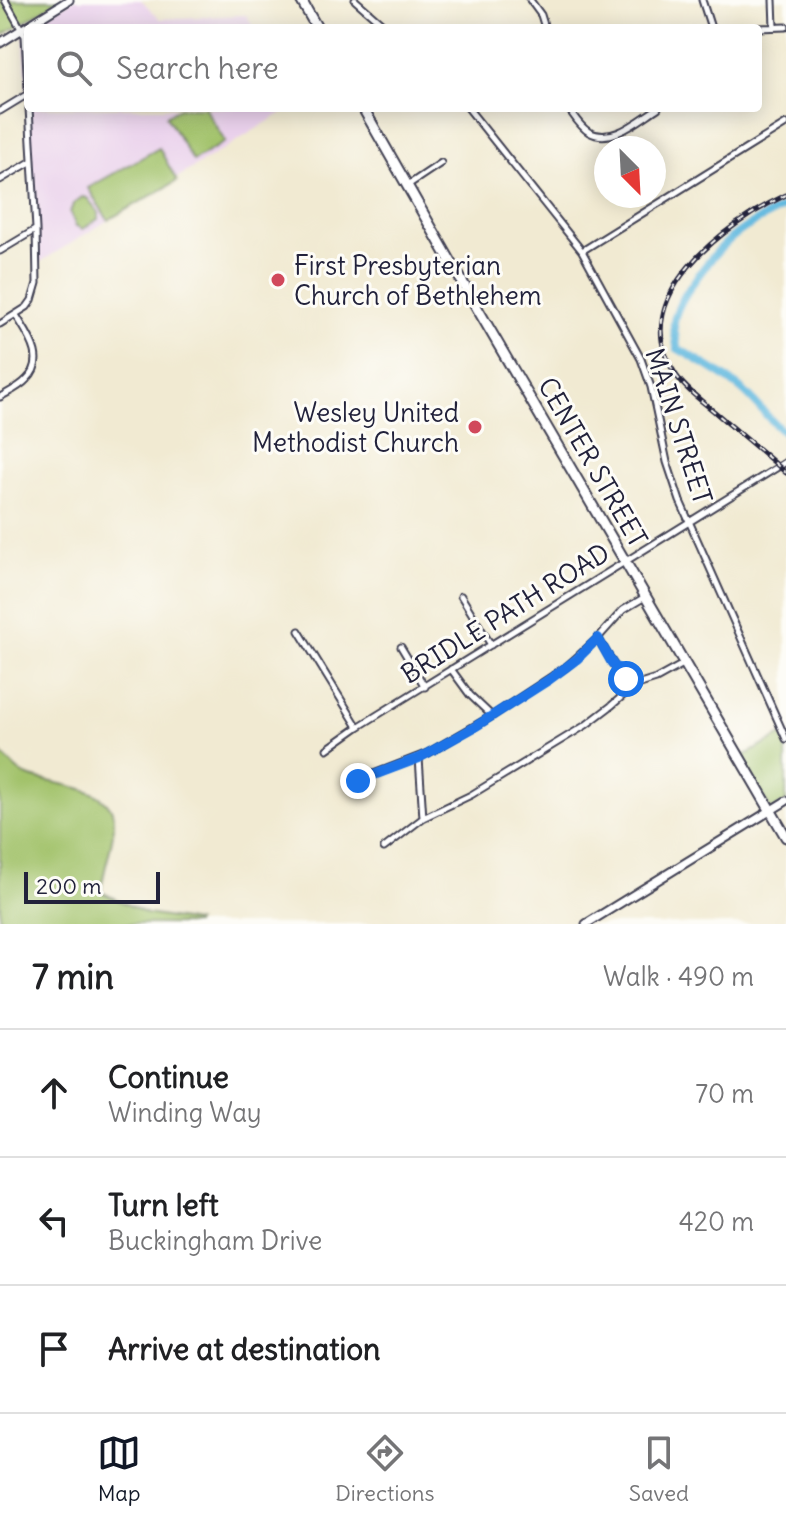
<!DOCTYPE html>
<html lang="en">
<head>
<meta charset="utf-8">
<style>
  body { margin:0; font-family:Delius,sans-serif; background:#f2f2f2; color:#202124 }
  .compass { position:absolute; left:594px; top:136px; width:72px; height:72px; border-radius:50%; background:#fff; box-shadow:0 4px 20px #0003; rotate:156deg }
  .scale { position:absolute; left:24px; bottom:20px; width:136px; box-sizing:border-box; padding-left:8px; border:4px solid #22223b; border-top:0; font-size:22px; line-height:28px; white-space:nowrap; color:#22223b; -webkit-text-stroke:6px #fdfcf7; paint-order:stroke }
  .stop { position:absolute; width:24px; height:24px; margin:-18px; border:6px solid #1a73e8; border-radius:50%; background:#fff }
  .stop.end { background:#1a73e8; border-color:#fff; box-shadow:0 2px 8px #0008 }
  .list { margin:0; padding:0; list-style:none }
  h2 { display:flex; justify-content:space-between; align-items:center; height:104px; margin:0; padding:0 32px; font-size:34px }
  h2 small { font-size:26px; font-weight:400; color:#757577 }
  .list li { display:grid; grid-template-columns:52px 1fr auto; gap:24px; align-items:center; box-sizing:border-box; height:128px; padding:0 32px; border-top:2px solid #e0e0e0 }
  .list b { display:block; font-size:30px; white-space:nowrap }
  .list p { margin:0; font-size:26px; white-space:nowrap; color:#757577 }
  .list em { font-size:26px; font-style:normal; color:#757577 }
  .icon { flex:none; width:44px; height:44px; fill:none; stroke:currentColor; stroke-width:2; stroke-linecap:round; stroke-linejoin:round }
  .map { position:relative; flex:none; width:786px; height:924px; overflow:hidden }
  .search { position:absolute; background:#fff; box-shadow:0 4px 20px #0003; left:24px; right:24px; top:24px; height:88px; display:flex; align-items:center; gap:20px; box-sizing:border-box; padding:0 28px; border-radius:8px; color:#757577; font-size:30px }
  .sheet { height:488px; background:#fff }
  nav { display:flex; justify-content:space-around; align-items:center; box-sizing:border-box; height:112px; border-top:2px solid #e0e0e0; background:#fff; font-size:22px; color:#757577 }
  nav a { display:grid; justify-items:center; gap:4px }
  nav .on { color:#111827 }
  .map>svg:first-child { display:block }
</style>
</head>
<body>
<div class="map">
<svg width="786" height="924" viewBox="0 0 786 924">
  <rect width="100%" height="100%" fill="#fdfcf7"/>
  <filter id="ink" filterUnits="userSpaceOnUse"><feTurbulence type="fractalNoise" baseFrequency=".0125" numOctaves="2"/><feDisplacementMap in="SourceGraphic" scale="16" xChannelSelector="R" yChannelSelector="G"/><feConvolveMatrix kernelMatrix="1 2 1 2 8 2 1 2 1" color-interpolation-filters="sRGB"/></filter>
  <filter id="wash" filterUnits="userSpaceOnUse"><feTurbulence type="fractalNoise" baseFrequency=".006" numOctaves="4" result="noise"/><feDisplacementMap in="SourceGraphic" scale="32" xChannelSelector="R" yChannelSelector="G"/><feGaussianBlur stdDeviation="1.8" result="paint"/><feColorMatrix in="noise" values="0 0 0 0 0 0 0 0 0 0 0 0 0 0 0 0 0 1.4 0 .05"/><feComposite in="paint" operator="in"/></filter>
  <g filter="url(#wash)">
    <rect width="100%" height="100%" fill="#f1ead2"/>
    <!-- built -->
    <path fill="#ead1ec" d="M72,0H141L160,19L246,15L254,28H28V108L23,30Z
      M28,108H290L37,264Z"/>
    <!-- green -->
    <path fill="#a2c26b" stroke="#627253" stroke-width="2" d="M0,0H59L0,37Z
      M179,108H205L225,142L193,161L166,116Z
      M159,148L177,181L108,220L88,188Z
      M82,197L87,198L99,213L98,219L83,229L76,226L70,213L73,204Z
      M784,734L786,739V801L771,810L740,758Z
      M0,752C8,760 18,773 28,776C54,786 116,784 114,824C113,847 103,869 101,892L147,914L196,922L195,924H0Z"/>
    <g fill="none" stroke-linecap="round" stroke-linejoin="round">
      <!-- river -->
      <path stroke="#62b9df" stroke-width="8" d="M786,206C766,216 742,227 726,243C710,258 676,301 674,322C673,330 677,340 677,348C699,361 722,373 741,389C758,403 769,421 786,434"/>
    </g>
  </g>
  <g filter="url(#ink)">
    <g fill="none" stroke-linecap="round" stroke-linejoin="round">
      <!-- minor casing -->
      <g stroke="#414052" stroke-width="9">
        <path id="minor" d="M5,0L25,36L28,90
          M355,0L387,28
          M530,0L541,15L545,28
          M702,0L711,28
          M773,0L774,27
          M758,28L786,27
          M468,108L582,251L641,359L651,387L667,462L680,501L786,739
          M568,108C574,116 580,127 589,132C612,145 639,120 658,108
          M0,111L28,94
          M0,180L32,161
          M408,185L441,163
          M0,251L35,230
          M582,251L786,124
          M0,324L27,307L32,300L37,283L36,229L29,108
          M0,397C9,392 20,387 27,379C48,359 27,334 16,315
          M461,596L491,645
          M299,631L358,727
          M598,638L616,669L634,686
          M401,647L425,687
          M451,669L470,695L492,716
          M327,749L358,727L786,462
          M419,758L423,818
          M349,786L366,777L428,753L492,716L566,667L598,638L623,610L645,597
          M384,848L423,818L471,795L586,725L611,706L634,686L656,679L685,663"/>
      </g>
      <!-- tertiary casing -->
      <g stroke="#414052" stroke-width="11">
        <path id="tertiary" d="M0,43L69,0
          M586,924L786,801"/>
      </g>
      <!-- primary casing -->
      <g stroke="#414052" stroke-width="13">
        <path id="primary" d="M301,0L317,28
          M363,108L480,313L786,837"/>
      </g>
      <!-- minor -->
      <use href="#minor" stroke="#fff" stroke-width="5"/>
      <!-- tertiary -->
      <use href="#tertiary" stroke="#fff" stroke-width="7"/>
      <!-- primary -->
      <use href="#primary" stroke="#fff" stroke-width="9"/>
      <!-- rail casing -->
      <g stroke="#22223b" stroke-width="5">
        <path id="rail" d="M786,195C726,223 623,298 676,375C686,390 702,401 716,413C739,433 763,452 786,473"/>
      </g>
      <!-- rail -->
      <use href="#rail" stroke="#fdfcf7" stroke-width="2" stroke-dasharray="6" stroke-linecap="butt"/>
    </g>
  </g>
  <g fill="none" stroke-linecap="round" stroke-linejoin="round" filter="url(#ink)">
    <!-- route -->
    <path stroke="#1a73e8" stroke-width="10" d="M358,781L419,758L473,728L550,679L577,659L598,638L612,663L626,679"/>
  </g>
  <!-- markers -->
  <g fill="#d1495b" stroke="#fdfcf7" stroke-width="3">
    <circle cx="278" cy="280" r="8"/>
    <circle cx="475" cy="427" r="8"/>
  </g>
  <g text-anchor="middle" dominant-baseline="central" stroke-width="6" stroke-linejoin="round" paint-order="stroke">
    <!-- poi labels -->
    <g font-size="26" fill="#22223b" stroke="#fdfcf7" text-anchor="start">
      <text x="294" y="265">First Presbyterian<tspan x="294" dy="30">Church of Bethlehem</tspan></text>
      <text x="459" y="412" text-anchor="end">Wesley United<tspan x="459" dy="30">Methodist Church</tspan></text>
    </g>
    <!-- street labels -->
    <g font-size="26" fill="#22223b" stroke="#fdfcf7">
      <text transform="translate(679 426) rotate(72)">MAIN STREET</text>
      <text transform="translate(593 462) rotate(60)">CENTER STREET</text>
      <text transform="translate(505 613) rotate(-32)">BRIDLE PATH ROAD</text>
    </g>
  </g>
</svg>
<svg class="compass" viewBox="-18 -18 36 36"><path d="M0-13l5 13h-10z" fill="#e53935"/><path d="M0 13l5-13h-10z" fill="#757577"/></svg>
<div class="scale">200 m</div>
<div class="stop" style="left:626px;top:679px"></div>
<div class="stop end" style="left:358px;top:781px"></div>
<div class="search"><svg class="icon" aria-label="search" viewBox="0 0 24 24"><circle cx="10" cy="10" r="6"/><path d="M15 15l6 6"/></svg>Search here</div>
</div>
<section class="sheet">
<h2>7 min<small>Walk · 490 m</small></h2>
<ul class="list">
<li><svg class="icon" aria-label="ahead" viewBox="0 0 24 24"><path d="M12 20V5M6 11l6-6 6 6"/></svg><div><b>Continue</b><p>Winding Way</p></div><em>70 m</em></li>
<li><svg class="icon" aria-label="left" viewBox="0 0 24 24"><path d="M17 20v-9H6M10 6l-5 5 5 5"/></svg><div><b>Turn left</b><p>Buckingham Drive</p></div><em>420 m</em></li>
<li><svg class="icon" aria-label="arrive" viewBox="0 0 24 24"><path d="M6 21V4h12l-3 4 3 4H6"/></svg><div><b>Arrive at destination</b></div></li>
</ul>
</section>
<nav>
<a class="on"><svg class="icon" aria-label="map" viewBox="0 0 24 24"><path d="M3 6l6-2 6 2 6-2v14l-6 2-6-2-6 2zM9 4v14M15 6v14"/></svg>Map</a>
<a><svg class="icon" aria-label="directions" viewBox="0 0 24 24"><path d="M12 3l9 9-9 9-9-9zM9 14v-3h6M13 9l2 2-2 2"/></svg>Directions</a>
<a><svg class="icon" aria-label="saved" viewBox="0 0 24 24"><path d="M7 4h10v16l-5-4-5 4z"/></svg>Saved</a>
</nav>
</body>
</html>
